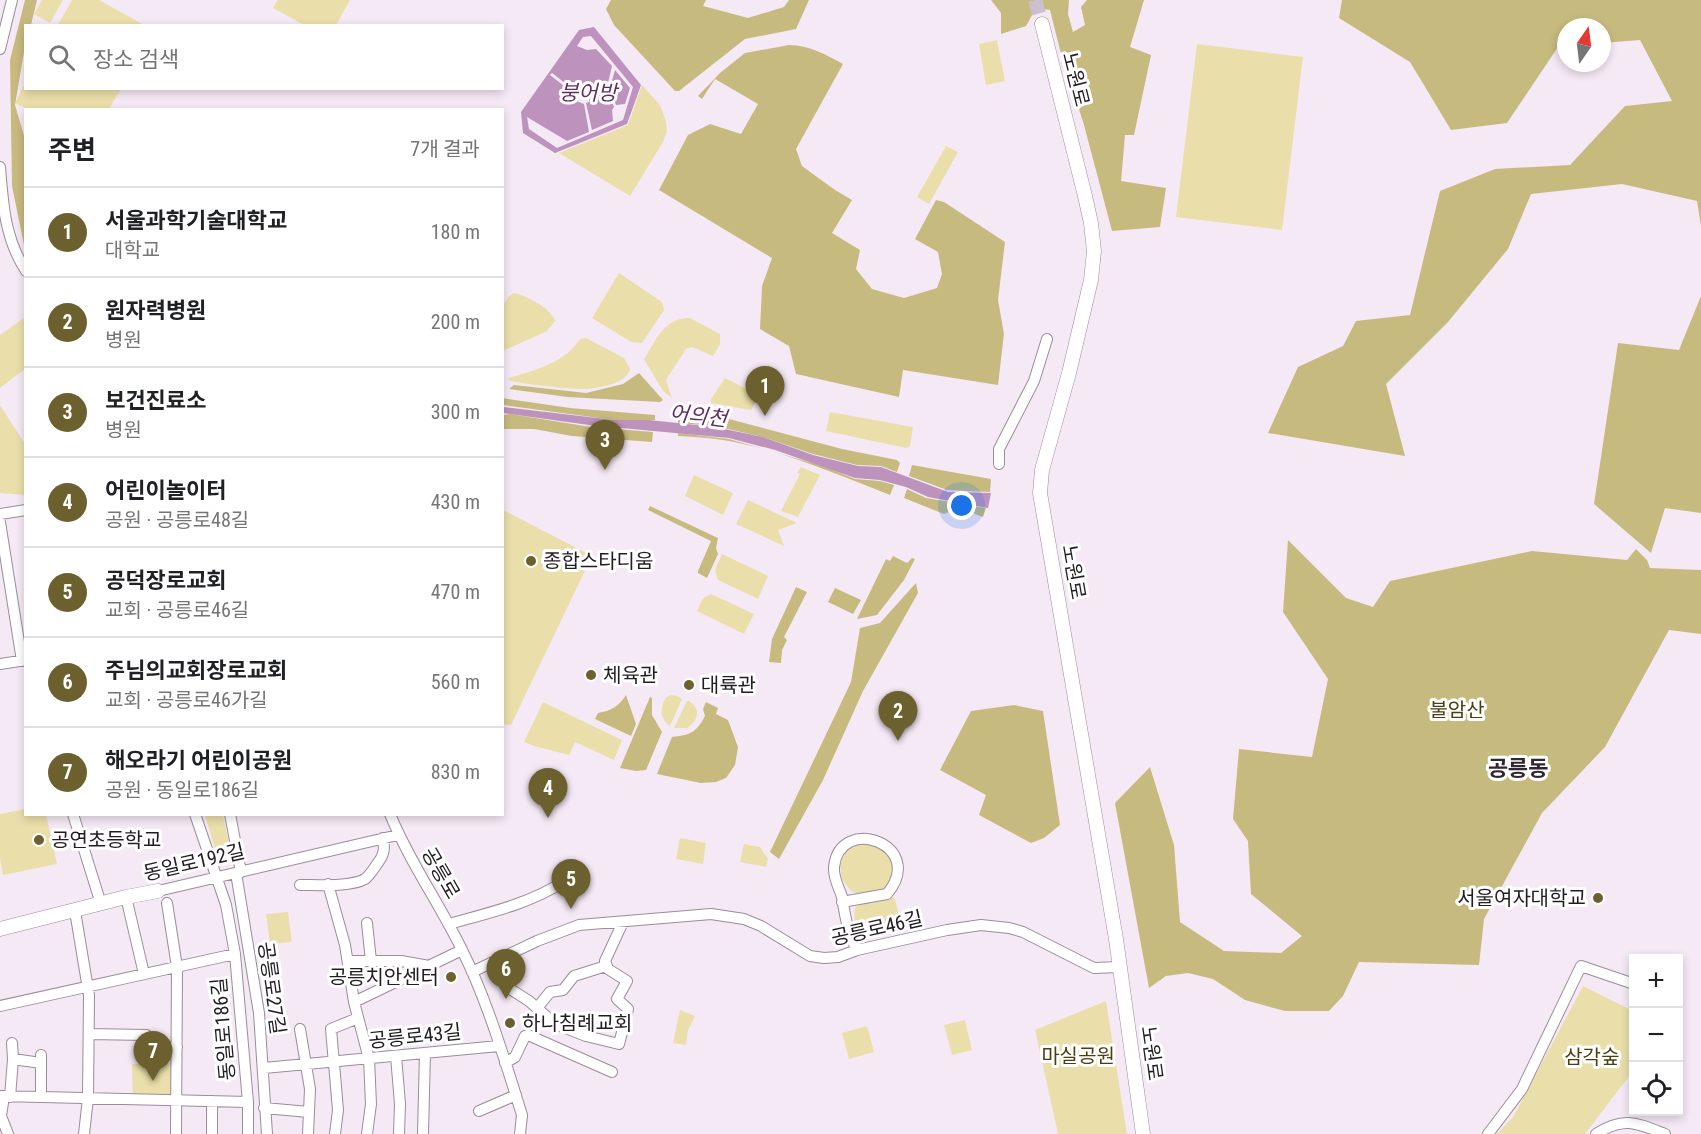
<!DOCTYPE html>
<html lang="ko">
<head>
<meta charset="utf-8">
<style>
  body { margin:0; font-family:"Roboto Condensed","Noto Sans KR",sans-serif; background:#f2f2f2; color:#202124 }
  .controls { position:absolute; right:18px; bottom:18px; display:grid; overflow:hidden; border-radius:0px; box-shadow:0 3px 9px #0003 }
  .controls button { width:54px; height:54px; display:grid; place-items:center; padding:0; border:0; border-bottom:2px solid #e0e0e0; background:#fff; color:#202124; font:30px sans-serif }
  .compass { position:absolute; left:1557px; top:18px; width:54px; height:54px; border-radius:50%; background:#fff; box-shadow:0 3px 9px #0003; rotate:14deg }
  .you { position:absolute; left:962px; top:506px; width:21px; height:21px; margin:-15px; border:4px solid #fff; border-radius:50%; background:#1a73e8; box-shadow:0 0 0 9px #1a73e833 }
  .badge { display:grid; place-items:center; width:39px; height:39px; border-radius:50%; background:#6c612e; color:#fff; font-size:20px; font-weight:700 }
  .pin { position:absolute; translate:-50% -50px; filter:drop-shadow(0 2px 3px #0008) }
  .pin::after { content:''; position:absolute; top:32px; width:21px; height:18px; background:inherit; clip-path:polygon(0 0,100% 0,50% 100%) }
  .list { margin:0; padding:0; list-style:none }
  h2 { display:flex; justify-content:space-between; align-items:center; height:78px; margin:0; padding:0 24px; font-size:26px }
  h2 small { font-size:20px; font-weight:400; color:#757577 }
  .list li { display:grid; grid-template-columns:39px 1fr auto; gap:18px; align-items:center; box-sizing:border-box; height:90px; padding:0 24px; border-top:2px solid #e0e0e0 }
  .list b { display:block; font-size:22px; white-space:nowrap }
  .list p { margin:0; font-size:20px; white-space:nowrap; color:#757577 }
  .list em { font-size:20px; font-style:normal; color:#757577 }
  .icon { flex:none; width:33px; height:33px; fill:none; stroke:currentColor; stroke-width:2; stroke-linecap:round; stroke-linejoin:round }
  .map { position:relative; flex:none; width:1701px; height:1134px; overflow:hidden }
  .search { position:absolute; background:#fff; box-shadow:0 3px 9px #0003; left:24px; top:24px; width:480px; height:66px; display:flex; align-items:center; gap:15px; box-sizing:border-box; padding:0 21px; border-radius:0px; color:#757577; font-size:22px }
  .panel { position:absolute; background:#fff; box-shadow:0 3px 9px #0003; left:24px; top:108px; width:480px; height:708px; border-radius:0px }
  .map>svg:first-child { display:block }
</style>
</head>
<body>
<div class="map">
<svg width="1701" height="1134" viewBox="0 0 1701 1134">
  <rect width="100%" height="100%" fill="#f6e9f6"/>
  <!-- green -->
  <path fill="#eadfaa" d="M42,0H63L50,23L34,14Z
    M72,0H99L144,25H58Z
    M278,0H350L336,25H304L273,8Z
    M997,40L1005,81L986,85L979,44Z
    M1197,44L1303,57L1282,230L1176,217Z
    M25,83L26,88L121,89L109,109H27L15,103Z
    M642,85L660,105L666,121L667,131L663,142L630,196L559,153L628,125Z
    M946,146L958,152L929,204L917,197Z
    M619,273L662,302L664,310L642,343L631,342L592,318Z
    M514,293C527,296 551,308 555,321L547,331L503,351C502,334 496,302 514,293Z
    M25,317V369L0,388V335Z
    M690,318L720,334V344L713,356L692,347L686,349L666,380L672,398L663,391L644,359C657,339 663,318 690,318Z
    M586,338L624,358L630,369C626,384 601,387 587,389C574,390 521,384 508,380L509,378C535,370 565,363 580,339Z
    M725,378L757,394V399L751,410L711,403V399Z
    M0,405L25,444V495L0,493Z
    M830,412L913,427L910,446L906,448L826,431Z
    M801,467L820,475L798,517L781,511L800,474L797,473Z
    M694,475L733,493L723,515L685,496Z
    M748,500L797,523L778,530L784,546L736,524Z
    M503,510L592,556L511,725L502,724Z
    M722,554L768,576L758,599L718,580L715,570Z
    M711,594L754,614L744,634L697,611L703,598Z
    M671,695L677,696L682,699L670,726C659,718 660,708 666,697Z
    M687,701H689C701,709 699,720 687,728H674Z
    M543,702L622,740L614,760L575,742L569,755L534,746L524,742Z
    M25,809L26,814L46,815L57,864L3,875L0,858V814Z
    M205,815H223L233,862L219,863Z
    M680,838L706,843L703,864L676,859Z
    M858,843L882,846L896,867L888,884L882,890L858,894L851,891L842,879L840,865L846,851Z
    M744,844L760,847L768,859L766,867L740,862Z
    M892,897L895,899L902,928L866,938L860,935C856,925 850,913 858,904Z
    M288,912L292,942L270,944L266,914Z
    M1583,986L1633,1011V1071L1585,1134H1497L1513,1117Z
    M1106,1001L1127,1134H1058L1035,1030Z
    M680,1010L695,1016L688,1030L686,1045L673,1043Z
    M965,1020L972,1050L952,1055L944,1025Z
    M867,1026L874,1052L849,1059L842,1033Z
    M174,1063V1098H133L132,1064Z"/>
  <!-- forest -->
  <path fill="#c7ba7f" d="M25,0H37L31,25L26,26L25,46L15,105L25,139V250L12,186L10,60Z
    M611,0H706L703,6L748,18L784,7L789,0H809L796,29L745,39L679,91H675L614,25L606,9Z
    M991,0H1069L1068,14L1073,32L1085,25L1081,7L1087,0H1144L1130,47L1151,55L1134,135H1125L1121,181L1166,188L1160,227L1112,231L1084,125L1060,50L1050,10L1036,8L1026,26L1001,34V13Z
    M1342,0H1701V226L1697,201L1622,184L1531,194L1508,249L1448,322L1386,384L1405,456L1268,433L1298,367L1343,346L1356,321L1410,315L1440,191L1495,169L1570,165L1625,106L1672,101L1640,40L1602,43V27H1566V47H1558L1507,123L1451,130L1410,62L1339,18Z
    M789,45C810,45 826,55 843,64L796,149L802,166L835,190L852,200L832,233L860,250L856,269L872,289L904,298L937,288L942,274L938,252L915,239L936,200L944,202L1005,242L998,300L1004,334L998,385L903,370L899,397L796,374L789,346L760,329L762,286L772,258L659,190L688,135L710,124L741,134L758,104L715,79L702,99L698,96L720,73L745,53Z
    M1701,296V513L1665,508L1651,553L1594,504L1618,343L1679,350Z
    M639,373L663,400L660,402L567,397L509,389L514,385L586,393L623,384Z
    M502,398L570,408L655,415V420H614L503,405Z
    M510,414L591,427L653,432L652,442L572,436L534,429H503V415Z
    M678,415L729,419L842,449L897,460L900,463L897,472L881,466L857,465L813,454L763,437L715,426L678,423Z
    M678,433L729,439L823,466L855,479L880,481L894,485L890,495C838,475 784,451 729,441C712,438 695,437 678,436Z
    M912,465L991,479L990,492L947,490L909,476Z
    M907,489L926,498L986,508L983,517L959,508L944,514L904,498Z
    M650,506L718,538L716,548L718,554L707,578L698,573V571L711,541L648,510Z
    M1288,540L1346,598L1373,607L1390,581L1532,551L1627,560L1636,549L1647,560L1650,568L1701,570V634L1669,630L1605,747L1542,813L1484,919L1479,965L1359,962L1343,996L1329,1011H1285L1245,1000L1213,979L1188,973L1166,976L1149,988L1115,803L1150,767L1174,845L1180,922L1224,951L1281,953L1302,936L1251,894L1248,841L1233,819L1239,749L1312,757L1328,679L1283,612Z
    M893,556L907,563L912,558L915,559L904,580L877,615L857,619L886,559L890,561Z
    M916,583L918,593L863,691L823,780L779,859L770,852L851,682L860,628L880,623Z
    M796,587L807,592L784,637L787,640L782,650L781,663L769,662L772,639Z
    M835,588L861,600L853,614L828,602Z
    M626,695L636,724L631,736L595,719L598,713C611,711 619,706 626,695Z
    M650,697L652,698V715L662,732L646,770L636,771L620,768Z
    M706,702L718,708L716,714L728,720L738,747L735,765L726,778L716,782L701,783L657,774L672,737C690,735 696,733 705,716L703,709Z
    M1014,705L1043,711L1060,825L1044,838L1031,843L979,815L986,795L940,770L971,711Z"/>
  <!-- water -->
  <path fill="#bd92bd" d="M594,27L641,85L627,124L555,153L523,133L521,112L579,30Z
    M503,407L614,420H649L715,427L763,437L813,455L858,466L881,467L948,492L991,493L988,508L928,497L906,487L880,480L855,478L775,450L729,438L589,425L503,413Z"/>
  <!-- pier -->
  <path fill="#f6e9f6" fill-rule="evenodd" d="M591,36L633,87L623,120L557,148L529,129L527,117L567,141L589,132L584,104L574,100L573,93L550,75L552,73L574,90L578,86L586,87L590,92L607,87L612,66L596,49L587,50L577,46L583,37ZM615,70L630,88L625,104L616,105L610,88ZM608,91L614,107L612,110L613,121L592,130L586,103L589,102L590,95Z"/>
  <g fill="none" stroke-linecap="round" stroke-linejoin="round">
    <!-- major-tunnel -->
    <path stroke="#ccc0cc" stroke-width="14" stroke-dasharray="14 7" stroke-linecap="butt" d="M1035,0L1042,24"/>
    <!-- minor casing -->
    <g stroke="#998d99" stroke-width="12">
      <path id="minor" d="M0,49L12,0
        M0,167C3,205 5,239 26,271
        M999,464V449L1034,381L1047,339
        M0,514L26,510
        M0,522L22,661
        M0,664L26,660
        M73,814L101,904
        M195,814L226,905L235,954L248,1102V1134
        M230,814L241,872
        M390,814C409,861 439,903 461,948C487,999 505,1061 522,1115L520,1134
        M236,873L259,1013L267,1134
        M328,884L345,945L354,1002L369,1059L371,1104L367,1134
        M300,885C317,885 351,887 365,879C370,875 373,870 377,864C384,855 385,849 383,838
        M158,891L398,835
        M126,897L144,974
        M842,902L887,894C928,845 840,813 834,867C833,878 839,887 842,897C845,916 848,934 857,950
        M167,903L177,967L176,1134
        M75,911L89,995L88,1098L84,1134
        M367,923L371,961
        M449,924C488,913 529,904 563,882
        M348,961H401L429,966
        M492,968L507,987L529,1001L555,1024L586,1036L619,1044L628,1009L617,999L627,981L608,969L605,961L623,922
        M472,972L537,941L579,925L711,914L744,919L761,926L810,956L824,958L838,957L857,950L947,930L981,925L1009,928L1023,932L1094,968L1120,967
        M354,1002L462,950
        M0,1006L235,954
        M537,1008L550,992L563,990L574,976L606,966
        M300,1029L310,1089L308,1134
        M89,1034L146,1035L148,1049L177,1047
        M41,1055V1097
        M396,1056L400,1104L399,1134
        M13,1059L41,1063
        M505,1063L515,1057L525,1036L528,1035L612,1072
        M264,1068L499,1046
        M0,1096L248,1102
        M4,1096L1,1116L8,1134
        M10,1097L13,1059L12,1043
        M212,1101V1134
        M264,1108L309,1112
        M479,1111L516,1095
        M335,1134L338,1110L331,1029L358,1018
        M423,1134L425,1053
        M1488,1134L1522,1089L1581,966L1634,984
        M1596,1134C1624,1116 1637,1123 1665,1134"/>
    </g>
    <!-- major casing -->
    <g stroke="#998d99" stroke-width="15">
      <path id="major" d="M1042,24L1085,196L1091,223L1094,251L1091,280L1069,373L1042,470L1040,493L1116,939L1143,1134
        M0,929L126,897L158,891"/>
    </g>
    <!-- minor -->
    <use href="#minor" stroke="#fff" stroke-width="10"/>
    <!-- major -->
    <use href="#major" stroke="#fff" stroke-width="14"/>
  </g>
  <!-- markers -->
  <g fill="#6c612e" stroke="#fff" stroke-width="2">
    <circle cx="531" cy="561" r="6"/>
    <circle cx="591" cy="675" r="6"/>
    <circle cx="689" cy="685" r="6"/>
    <circle cx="39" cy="840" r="6"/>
    <circle cx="1598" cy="898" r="6"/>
    <circle cx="451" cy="977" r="6"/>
    <circle cx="510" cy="1023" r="6"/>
  </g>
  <g text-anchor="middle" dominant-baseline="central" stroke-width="6" stroke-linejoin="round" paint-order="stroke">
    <!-- street labels -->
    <g font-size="20" fill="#221d22" stroke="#fff">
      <text transform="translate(1076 79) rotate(76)">노원로</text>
      <text transform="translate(1074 572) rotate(80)">노원로</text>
      <text transform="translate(194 862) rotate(-13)">동일로192길</text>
      <text transform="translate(441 873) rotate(60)">공릉로</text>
      <text transform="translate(877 928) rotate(-13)">공릉로46길</text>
      <text transform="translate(272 988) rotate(82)">공릉로27길</text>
      <text transform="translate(223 1029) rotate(-95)">동일로186길</text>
      <text transform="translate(415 1036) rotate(-6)">공릉로43길</text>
      <text transform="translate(1152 1053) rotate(82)">노원로</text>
    </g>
    <!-- poi labels -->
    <g font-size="20" fill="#221d22" stroke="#fff" text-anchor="start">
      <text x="543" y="561">종합스타디움</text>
      <text x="603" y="675">체육관</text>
      <text x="701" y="685">대륙관</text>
      <text x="51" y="840">공연초등학교</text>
      <text x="1586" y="898" text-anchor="end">서울여자대학교</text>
      <text x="439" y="977" text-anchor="end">공릉치안센터</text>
      <text x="522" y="1023">하나침례교회</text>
    </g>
    <!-- park labels -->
    <g font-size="20" fill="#493f10" stroke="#fff">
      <text x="1457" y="710">불암산</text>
      <text x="1078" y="1056">마실공원</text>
      <text x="1592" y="1057">삼각숲</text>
    </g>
    <!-- water labels -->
    <g font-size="21" font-style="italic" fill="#622d65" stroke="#fff">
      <text x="588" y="93">붕어방</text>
      <text transform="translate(698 416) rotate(7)">어의천</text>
    </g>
    <!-- quarter labels -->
    <g font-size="22" font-weight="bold" fill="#312731" stroke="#fff">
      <text x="1518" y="768">공릉동</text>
    </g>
  </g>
</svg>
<div class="controls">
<button>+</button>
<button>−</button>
<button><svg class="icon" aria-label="locate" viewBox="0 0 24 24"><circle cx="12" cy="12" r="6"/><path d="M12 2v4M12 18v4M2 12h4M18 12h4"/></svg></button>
</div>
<svg class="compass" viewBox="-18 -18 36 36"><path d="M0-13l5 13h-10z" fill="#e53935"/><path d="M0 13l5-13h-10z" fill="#757577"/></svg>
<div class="you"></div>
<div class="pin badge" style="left:765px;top:416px">1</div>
<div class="pin badge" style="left:898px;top:741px">2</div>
<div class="pin badge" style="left:605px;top:470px">3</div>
<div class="pin badge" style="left:548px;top:818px">4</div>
<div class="pin badge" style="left:571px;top:909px">5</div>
<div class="pin badge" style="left:506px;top:999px">6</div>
<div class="pin badge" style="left:153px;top:1081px">7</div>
<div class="search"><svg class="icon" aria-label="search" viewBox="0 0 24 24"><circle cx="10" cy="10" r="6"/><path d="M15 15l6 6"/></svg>장소 검색</div>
<section class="panel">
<h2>주변<small>7개 결과</small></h2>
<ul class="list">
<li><span class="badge">1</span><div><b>서울과학기술대학교</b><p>대학교</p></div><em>180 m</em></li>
<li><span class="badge">2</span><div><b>원자력병원</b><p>병원</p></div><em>200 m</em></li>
<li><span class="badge">3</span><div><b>보건진료소</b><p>병원</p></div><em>300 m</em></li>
<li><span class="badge">4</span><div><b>어린이놀이터</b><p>공원 · 공릉로48길</p></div><em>430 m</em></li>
<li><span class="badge">5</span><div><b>공덕장로교회</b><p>교회 · 공릉로46길</p></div><em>470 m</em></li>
<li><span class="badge">6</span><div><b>주님의교회장로교회</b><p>교회 · 공릉로46가길</p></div><em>560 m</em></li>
<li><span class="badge">7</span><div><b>해오라기 어린이공원</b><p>공원 · 동일로186길</p></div><em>830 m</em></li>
</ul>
</section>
</div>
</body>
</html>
